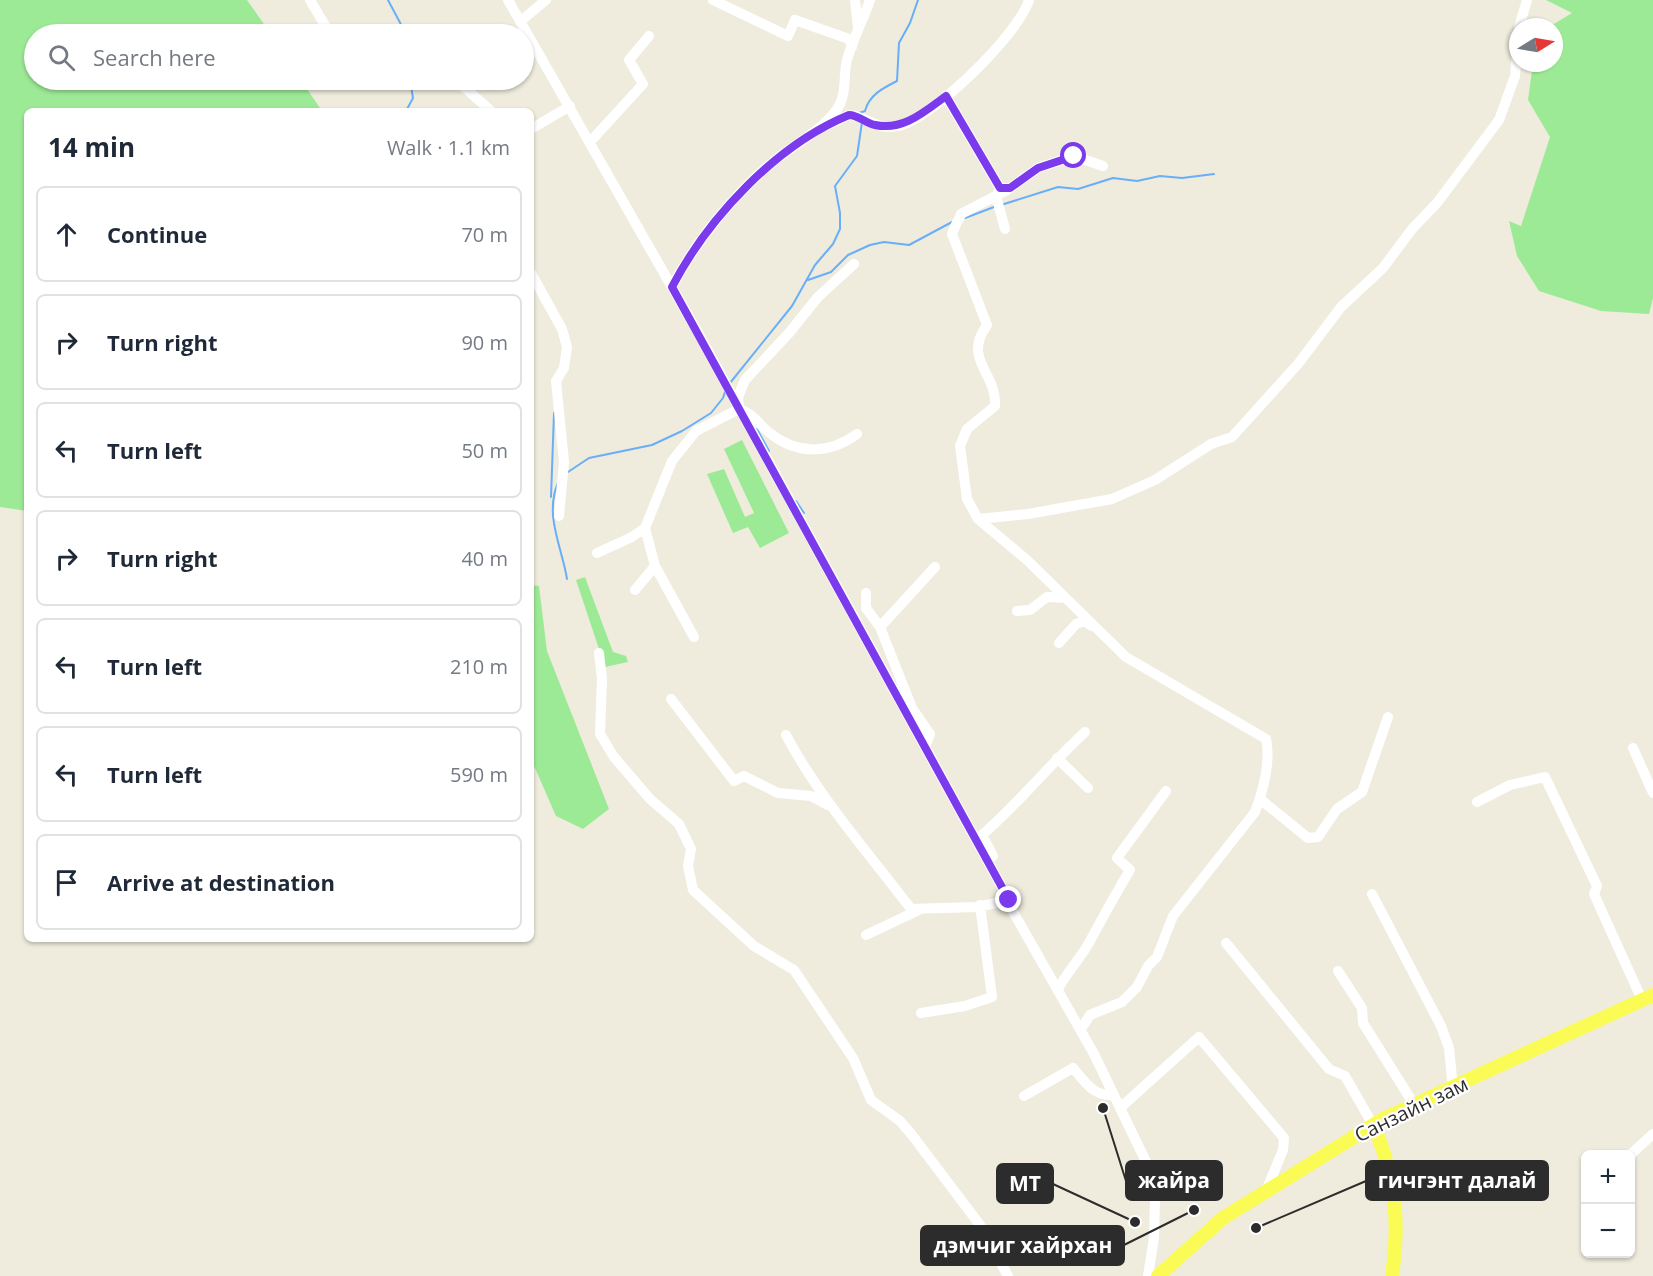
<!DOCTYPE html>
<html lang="en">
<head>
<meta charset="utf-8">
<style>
  body { margin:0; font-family:"Open Sans",sans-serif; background:#f2f2f3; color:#1f2937 }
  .controls { position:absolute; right:18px; bottom:18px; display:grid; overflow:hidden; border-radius:9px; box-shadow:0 2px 4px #0004 }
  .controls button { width:54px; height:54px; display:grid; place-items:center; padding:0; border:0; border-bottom:2px solid #e0e1e3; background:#fff; color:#1f2937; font:30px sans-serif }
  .compass { position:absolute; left:1509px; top:18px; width:54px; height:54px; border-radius:50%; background:#fff; box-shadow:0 2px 4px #0004; rotate:79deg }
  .stop { position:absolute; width:18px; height:18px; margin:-14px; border:4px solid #7c3aed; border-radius:50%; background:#fff }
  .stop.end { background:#7c3aed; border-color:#fff; box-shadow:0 2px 6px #0008 }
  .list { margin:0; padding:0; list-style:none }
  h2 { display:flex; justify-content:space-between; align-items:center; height:78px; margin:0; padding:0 24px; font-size:26px }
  h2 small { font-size:20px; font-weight:400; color:#747a83 }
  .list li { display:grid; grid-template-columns:39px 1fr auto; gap:18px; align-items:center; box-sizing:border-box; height:96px; margin:0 12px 12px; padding:0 12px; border:2px solid #e0e1e3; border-radius:9px }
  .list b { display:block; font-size:22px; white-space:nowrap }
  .list em { font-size:20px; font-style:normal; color:#747a83 }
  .icon { flex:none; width:33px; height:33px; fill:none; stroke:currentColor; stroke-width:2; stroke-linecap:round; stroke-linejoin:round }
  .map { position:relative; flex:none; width:1653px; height:1276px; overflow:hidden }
  .search { position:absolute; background:#fff; box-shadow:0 2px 4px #0004; left:24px; top:24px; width:510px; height:66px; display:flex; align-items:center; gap:15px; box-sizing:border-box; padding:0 21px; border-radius:33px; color:#747a83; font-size:22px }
  .panel { position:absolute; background:#fff; box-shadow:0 2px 4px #0004; left:24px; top:108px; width:510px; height:834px; border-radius:9px }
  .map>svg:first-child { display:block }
</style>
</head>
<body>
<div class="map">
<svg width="1653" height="1276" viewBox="0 0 1653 1276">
  <rect width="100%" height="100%" fill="#efecdd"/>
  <!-- green -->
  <path fill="#9dea96" d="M0,0H247L271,34H34V80H301L322,111H27V511L0,507Z
    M1546,0H1653V298L1649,314L1601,311L1539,291L1517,256L1509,221L1521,226L1550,137L1528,100L1533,63H1554V27H1549L1572,13Z
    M742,440L789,533L760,548L748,527L733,533L707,474L724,469L745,517L754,513L724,449Z
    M585,577L613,652L626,656L628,662L605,667L576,580Z
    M531,585L539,586L547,651L609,809L583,829L556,816L531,759Z"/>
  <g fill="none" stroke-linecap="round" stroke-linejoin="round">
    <!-- stream -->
    <path stroke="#68aef9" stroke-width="2" d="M388,0L406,34
      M406,111L413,98L410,80
      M859,113L865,111C869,95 883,88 897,81L899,43L910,23L918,0
      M1001,205L1058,187L1078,189L1113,178L1137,181L1160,176L1182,178L1214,174
      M965,218L994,207
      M808,280L831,272L848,255L870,245L884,242L909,245L952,222
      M730,383L792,306L815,265L833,244L840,229V213L835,186L857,156L862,122
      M757,429L769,451
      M568,472L589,458L652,445L682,431L711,413L723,398L725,392
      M558,483C544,515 562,547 567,579
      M551,497L554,413
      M796,501L804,513"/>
    <!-- minor -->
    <path stroke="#fff" stroke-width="10" d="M310,0L330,34
      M508,0L697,331L1009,900L1007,901L1094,1054L1150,1170L1155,1198L1154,1238L1148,1276
      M713,0L788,36L795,20L849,39L852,47
      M855,0L858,27
      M522,20L546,0
      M1519,27L1527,0
      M334,34L348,30L364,34
      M456,80L491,111
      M946,96L1000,188H1010L1038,168L1074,156L1103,166
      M825,126L849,115C865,115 876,131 898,126C933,118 1018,35 1029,0
      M531,129L570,106
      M590,142L643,84L629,60L649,36
      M1000,190L996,196L1005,229
      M959,219L961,214L1009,189
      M957,222L952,234L987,325C962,360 997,372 995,406L967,429L960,446L967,499L978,519L1027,560L1126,657L1266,739C1271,760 1263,792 1255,812L1173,916L1157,957L1148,966L1137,987L1122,1002L1090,1015L1081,1029
      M531,273L562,329L567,347L564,368L556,381L564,462L559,516
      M672,287C695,242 735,193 775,160C793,146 830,125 840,104C847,90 843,74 847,60C853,39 863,20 870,0
      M739,408L738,397L745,380L789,333L818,297L854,264
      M978,519L1028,514L1112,499L1155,480L1211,444L1232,437L1298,364L1341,307L1383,268L1412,229L1437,203L1499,120L1515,76L1518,39
      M645,528L655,566L694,637
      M597,553L632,537L645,528L672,461L696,431L739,409C756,415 757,424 771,434C798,455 830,454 857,434
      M635,590L655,566
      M866,593V608L880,627L912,708L930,734L925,747
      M1017,611L1030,610L1047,597L1066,598
      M880,627L935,567
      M1059,643L1076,624L1084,621L1092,626
      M599,653L602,679L600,734L614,757L650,799L679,824L691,849L688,866L693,890L754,946L794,970L853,1058L871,1100L900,1121L912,1135L980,1225L1008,1276
      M671,699L734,781L744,776L778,793L811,796L828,805
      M786,735C820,799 868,852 911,909L976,907L1007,901
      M1633,748L1653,793
      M1057,758L1088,788
      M1260,799L1308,838L1318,837L1337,809L1362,792L1388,717
      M1477,802L1510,785L1545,777L1597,886L1594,894L1642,1000
      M993,856L982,835C1019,803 1049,765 1085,732
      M1372,894L1441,1026L1449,1048L1453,1088
      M866,935L919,910
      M1226,943L1329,1069L1345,1076L1373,1125
      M1338,971L1362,1008L1363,1023L1415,1106
      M1058,989C1067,972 1081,958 1090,941C1103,917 1116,893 1130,870L1117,858L1166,791
      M921,1013L965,1006L992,997L980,905
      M1024,1096L1073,1068C1085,1082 1094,1097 1114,1095
      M1120,1108L1199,1037L1284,1138L1283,1150L1266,1191
      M1630,1155L1653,1134"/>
    <!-- major -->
    <path stroke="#fafc55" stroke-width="14" d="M1373,1125C1395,1173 1400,1225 1392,1276
      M1158,1276L1223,1218L1383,1119L1653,995"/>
  </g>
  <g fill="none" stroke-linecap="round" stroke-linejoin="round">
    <!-- route -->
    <path stroke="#7c3aed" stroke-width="8" d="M1009,900L672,287C708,218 776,145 849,115C858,115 866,123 875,125C903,131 924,112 946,96L1000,188H1010L1038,168L1074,156"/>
  </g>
  <g text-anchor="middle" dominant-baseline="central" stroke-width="4.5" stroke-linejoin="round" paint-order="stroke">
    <!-- street labels -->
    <g font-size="20" fill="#2c2c2c" stroke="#fff">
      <text transform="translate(1411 1109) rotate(-26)">Санзайн зам</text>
    </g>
  </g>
  <!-- callouts -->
  <path fill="none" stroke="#2c2c2c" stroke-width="2" d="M1256 1228L1366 1181M1103 1108L1126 1181M1135 1222L1053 1184M1194 1210L1124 1245"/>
  <g fill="#2c2c2c" stroke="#fff" stroke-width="2">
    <circle cx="1256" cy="1228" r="6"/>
    <circle cx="1103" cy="1108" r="6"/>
    <circle cx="1135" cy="1222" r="6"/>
    <circle cx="1194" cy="1210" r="6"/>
  </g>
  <g fill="#2c2c2c" stroke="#2c2c2c" stroke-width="2">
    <rect x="1366" y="1161" width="182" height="39" rx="6"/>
    <rect x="1126" y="1161" width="96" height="39" rx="6"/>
    <rect x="997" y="1164" width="56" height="39" rx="6"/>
    <rect x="921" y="1226" width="203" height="39" rx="6"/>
  </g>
  <g font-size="21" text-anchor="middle" font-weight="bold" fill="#fff">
    <text x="1457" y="1188">гичгэнт далай</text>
    <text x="1174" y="1188">жайра</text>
    <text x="1025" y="1191">MT</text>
    <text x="1023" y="1253">дэмчиг хайрхан</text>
  </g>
</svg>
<div class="controls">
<button>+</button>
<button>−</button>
</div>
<svg class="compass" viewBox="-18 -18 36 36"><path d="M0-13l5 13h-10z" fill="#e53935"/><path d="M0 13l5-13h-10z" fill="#747a83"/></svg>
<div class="stop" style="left:1074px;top:156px"></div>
<div class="stop end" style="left:1009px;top:900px"></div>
<div class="search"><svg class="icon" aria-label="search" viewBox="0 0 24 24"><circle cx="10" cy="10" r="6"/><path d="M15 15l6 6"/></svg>Search here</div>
<section class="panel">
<h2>14 min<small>Walk · 1.1 km</small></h2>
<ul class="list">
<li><svg class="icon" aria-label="ahead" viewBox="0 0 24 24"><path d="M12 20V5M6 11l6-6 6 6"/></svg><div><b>Continue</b></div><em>70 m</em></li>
<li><svg class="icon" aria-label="right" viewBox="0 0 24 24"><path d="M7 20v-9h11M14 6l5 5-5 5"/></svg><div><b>Turn right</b></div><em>90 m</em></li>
<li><svg class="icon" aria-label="left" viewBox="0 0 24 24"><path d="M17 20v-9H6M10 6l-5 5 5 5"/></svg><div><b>Turn left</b></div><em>50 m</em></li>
<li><svg class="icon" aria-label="right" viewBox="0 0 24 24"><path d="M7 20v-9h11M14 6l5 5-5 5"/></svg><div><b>Turn right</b></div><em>40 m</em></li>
<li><svg class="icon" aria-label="left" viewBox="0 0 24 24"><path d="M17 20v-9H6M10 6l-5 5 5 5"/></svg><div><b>Turn left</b></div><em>210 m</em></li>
<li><svg class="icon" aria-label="left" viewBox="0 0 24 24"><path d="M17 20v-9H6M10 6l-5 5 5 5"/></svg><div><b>Turn left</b></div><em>590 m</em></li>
<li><svg class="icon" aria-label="arrive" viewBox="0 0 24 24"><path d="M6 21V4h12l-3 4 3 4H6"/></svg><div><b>Arrive at destination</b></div></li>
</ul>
</section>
</div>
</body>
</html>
